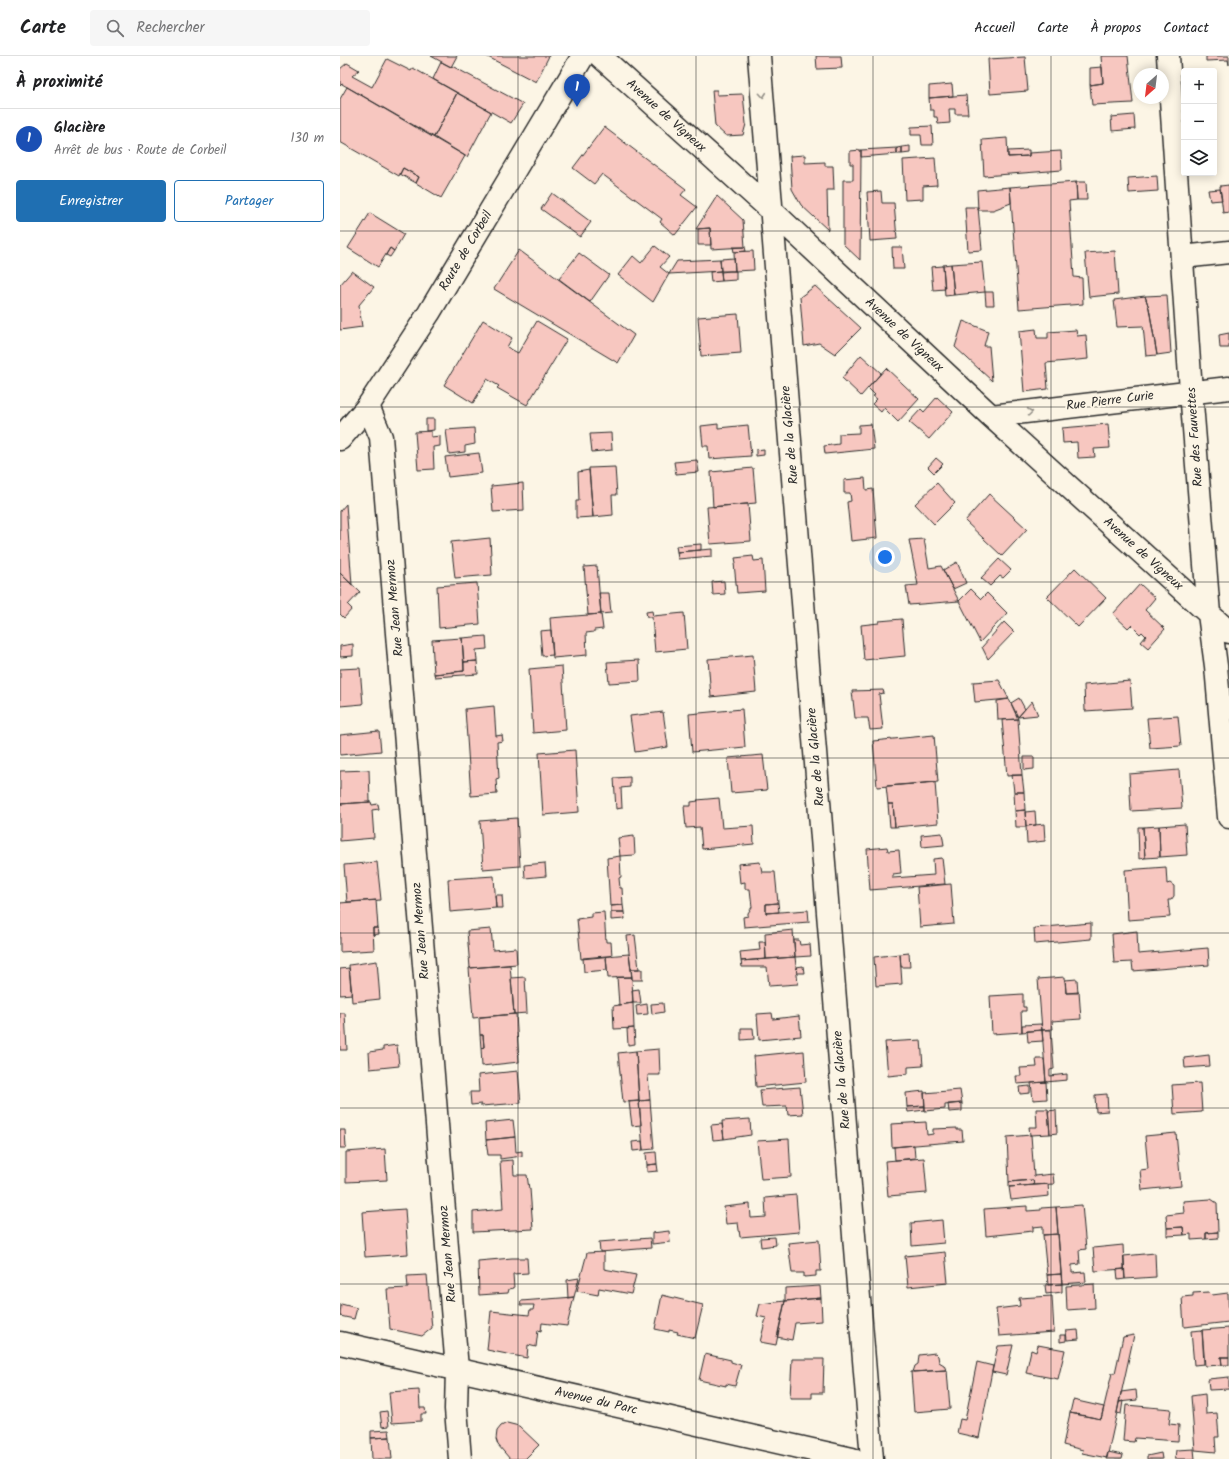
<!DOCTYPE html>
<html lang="fr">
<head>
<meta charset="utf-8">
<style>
  body { margin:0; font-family:Kalam,sans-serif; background:#f6f6f6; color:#202124 }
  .controls { position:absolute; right:12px; top:12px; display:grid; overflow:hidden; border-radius:4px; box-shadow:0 2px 10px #0003 }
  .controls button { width:36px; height:36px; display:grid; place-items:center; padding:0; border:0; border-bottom:1px solid #e0e0e0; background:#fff; color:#202124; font:20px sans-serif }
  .compass { position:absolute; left:793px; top:12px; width:36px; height:36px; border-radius:50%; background:#fff; box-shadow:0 2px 10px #0003; rotate:208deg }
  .you { position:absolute; left:545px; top:501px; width:14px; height:14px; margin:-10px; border:3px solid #fff; border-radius:50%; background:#1a73e8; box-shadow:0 0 0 6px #1a73e833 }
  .badge { display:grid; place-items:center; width:26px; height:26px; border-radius:50%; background:#1f6fb2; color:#fff; font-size:13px; font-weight:700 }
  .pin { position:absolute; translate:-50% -33px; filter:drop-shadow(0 1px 2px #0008) }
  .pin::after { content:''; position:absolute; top:21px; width:14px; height:12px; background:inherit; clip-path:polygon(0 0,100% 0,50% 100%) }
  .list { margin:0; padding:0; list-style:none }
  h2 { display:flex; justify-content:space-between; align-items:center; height:52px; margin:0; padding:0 16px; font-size:17px }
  h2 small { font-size:13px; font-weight:400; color:#757577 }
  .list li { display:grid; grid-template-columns:26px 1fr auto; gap:12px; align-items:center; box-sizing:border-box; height:60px; padding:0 16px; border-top:1px solid #e0e0e0 }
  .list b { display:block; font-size:15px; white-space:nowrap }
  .list p { margin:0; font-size:13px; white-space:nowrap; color:#757577 }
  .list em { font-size:13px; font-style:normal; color:#757577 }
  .actions { display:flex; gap:8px; padding:12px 16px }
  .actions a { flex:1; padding:9px 0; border:1px solid #1f6fb2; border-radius:4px; text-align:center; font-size:14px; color:#1f6fb2 }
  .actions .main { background:#1f6fb2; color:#fff }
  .icon { flex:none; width:22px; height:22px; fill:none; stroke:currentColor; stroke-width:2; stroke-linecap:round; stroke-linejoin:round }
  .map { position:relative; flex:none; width:889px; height:1403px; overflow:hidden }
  header { display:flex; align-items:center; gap:24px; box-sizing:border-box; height:56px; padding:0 20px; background:#fff; border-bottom:1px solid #e0e0e0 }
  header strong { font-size:19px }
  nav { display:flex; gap:22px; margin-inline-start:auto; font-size:14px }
  .search { width:280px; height:36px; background:#f6f6f6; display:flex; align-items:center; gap:10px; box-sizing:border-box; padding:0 14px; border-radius:4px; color:#757577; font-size:15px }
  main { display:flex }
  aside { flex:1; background:#fff }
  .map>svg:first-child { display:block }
</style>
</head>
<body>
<header>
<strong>Carte</strong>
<div class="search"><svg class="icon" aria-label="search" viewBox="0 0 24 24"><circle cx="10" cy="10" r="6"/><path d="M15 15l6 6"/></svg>Rechercher</div>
<nav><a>Accueil</a><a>Carte</a><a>À propos</a><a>Contact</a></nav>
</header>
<main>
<aside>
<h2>À proximité<small></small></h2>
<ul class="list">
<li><span class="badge" style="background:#1a4fb4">1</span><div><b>Glacière</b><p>Arrêt de bus · Route de Corbeil</p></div><em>130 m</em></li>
</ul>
<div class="actions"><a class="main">Enregistrer</a><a>Partager</a></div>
</aside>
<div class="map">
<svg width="889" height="1403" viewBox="0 0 889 1403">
  <rect width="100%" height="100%" fill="#fcf5e5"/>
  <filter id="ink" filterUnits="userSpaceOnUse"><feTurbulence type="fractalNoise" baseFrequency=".025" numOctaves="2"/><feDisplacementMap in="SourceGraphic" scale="8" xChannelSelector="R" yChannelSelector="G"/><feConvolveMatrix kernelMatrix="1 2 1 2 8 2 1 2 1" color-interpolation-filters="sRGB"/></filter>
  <g filter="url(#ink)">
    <!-- building -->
    <path fill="#f7c7c0" stroke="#2b2b2b" d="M91,0H117L111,11Z
      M146,0H209L196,26Z
      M476,0H501L502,12L477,13Z
      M761,0H788L793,47L752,49L750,29L763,27Z
      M866,0H889V9L888,4L866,5Z
      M685,1L688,35L650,38L648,3Z
      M47,3L71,15L73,12L117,37L94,81L2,28L0,30V13L7,7L19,14L12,20L32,31Z
      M101,6L111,11L112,10L183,48L171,67L93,23Z
      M762,11L763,27L750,29V12Z
      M612,28L613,40L589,42V30Z
      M7,31L125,100L101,142L76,127L79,121L63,112L59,120L0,86V43Z
      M372,34H377V39L403,38L406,68L403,79L386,80L375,70Z
      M117,37L151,56L127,101L94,81Z
      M626,39L628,58H615V53H609L610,67L598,68L597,61H594V54H590L589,42Z
      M794,59L795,73L772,75L771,61Z
      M592,70L593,89H582L581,79H571V71Z
      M264,71L346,133L341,139L357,151L335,179L320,166L322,163L262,118L254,128L233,112Z
      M667,82L668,101L689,100V97L721,95L722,114L644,120L642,84Z
      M570,90V97L562,98V91Z
      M562,91V98H557V92Z
      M557,92V98L521,101V94Z
      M521,94V101L520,204L503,188V124H513V108H510V95Z
      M689,94V100L668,101V95Z
      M465,99V107L485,106V110H493L494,134H487L488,174L461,149L452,133L450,100Z
      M595,102L597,129L583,130V143L565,144L563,104Z
      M63,112L79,121L76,127L60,118Z
      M817,120L818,135L789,137L788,122Z
      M736,126L737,144L729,145L734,221L742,222L743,248L679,253L670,131Z
      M736,126H746L747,144H737Z
      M889,129V156L883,157L880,130Z
      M670,131L671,147L653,154H638L637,134Z
      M880,133L882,144L870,145L868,134Z
      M541,135L542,147H554L557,183L530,185L527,136Z
      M212,137L251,166L240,181L201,153Z
      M377,140L403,164L405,191L371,193L370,172L356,173Z
      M625,151H638L642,194L628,195Z
      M30,157L64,178L54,195L50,192L38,211L8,192Z
      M370,172L371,189H358V173Z
      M315,190L329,201L320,211L329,218L313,246L278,219L293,200L301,207Z
      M393,191H405L406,195L394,196Z
      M552,191H562L564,213H553Z
      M50,192L54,195L50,201L46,199Z
      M179,194L294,279L278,307L154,233Z
      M413,195L414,214L395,215L394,196Z
      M775,195L778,238L749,241L745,197Z
      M239,197L269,219L250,246L219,223Z
      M394,202L395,215H381L380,203Z
      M380,203L381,215L329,218L337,205Z
      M642,206L645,236L614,239L611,208Z
      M611,208L614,239L605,240L603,209Z
      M603,210L605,233L593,234L591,211Z
      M12,215L34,231L19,249L22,271L0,274V229Z
      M381,215L382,225L371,226L370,216Z
      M390,215H396V224L382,225L381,216Z
      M475,230L521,272L495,298L479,287L464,290L460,241Z
      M645,236H653L654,249H646Z
      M827,239L831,297L817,299L809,252L805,240Z
      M805,240L809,252L817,299L806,300L803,270L777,271L774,244Z
      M398,258L401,297L361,300L358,261Z
      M143,264L172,282L167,291L178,297L197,265L227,283L187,349L157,332L159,330L147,323L133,347L104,329Z
      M623,265L648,275L644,290H649L652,325L615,291Z
      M696,273L697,282H708V276L736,274L737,280L746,279L748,303L706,307L708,333L684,336L679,275Z
      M889,277V292H880L879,279Z
      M521,299L541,317L521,340L502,322Z
      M546,312L579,343L558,366L544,352L541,356L532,348L537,343L533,340L535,339L528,332Z
      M597,341L613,356L589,383L569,366L581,353L584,356Z
      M86,363H94V374L86,375Z
      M378,368V372L408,369L411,400L369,403L368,390H363L361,370Z
      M531,368L534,393L485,398L484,390L499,388V378L519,377V369Z
      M768,368L770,392L754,393L755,401L738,402L737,386L723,387L722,372Z
      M134,372L135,388L125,390V396L109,398L106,374Z
      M91,375V381L100,380V390L93,391L94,413L78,414L75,376Z
      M271,377L272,394L252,396L250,378Z
      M424,393V399L416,400V394Z
      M139,397L142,417L108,421L105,401Z
      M596,402L603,408L594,417L588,411Z
      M357,404L359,416L336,418L334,406Z
      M275,411L277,439H272L273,459L253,461L249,412Z
      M413,412L416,447L373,451L371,416Z
      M249,414L253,461L236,462V445H239L238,416Z
      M525,422L526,434L533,433L537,482L511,485L507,446L511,445L510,437H504V424Z
      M183,427L184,454L153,456L151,430Z
      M597,427L615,447L594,468L575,448Z
      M649,438L687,473L662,500L625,465Z
      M6,448L12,529L0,517V455Z
      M408,448L411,485L370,488L367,451Z
      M150,482L152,519L115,522L111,486Z
      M584,483L589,512L601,510L619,545L569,549L566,530L578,529L569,484Z
      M361,488V494L337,496L336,490Z
      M372,493V500L338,503L337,496Z
      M413,500L414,505L423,504L425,535L397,537L394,507H396L395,502Z
      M659,503L671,514L663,522L660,520L650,530L641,522Z
      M617,506L626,527L613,533L603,514Z
      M257,510L261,558L248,559L244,511Z
      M735,512L766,542L738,571L707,541Z
      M0,517L20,536L8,549L12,553L4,562L0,558Z
      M384,525L385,538L373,539L372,526Z
      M137,527L140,568L99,572L97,530Z
      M800,528L815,542L805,554L825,573L808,592L801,586L806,580L802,576L800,578L791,569L788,572L773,558Z
      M631,533L641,543L647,537L667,557L640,586L619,545Z
      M259,537H269L271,557L261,558Z
      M312,555L313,560L344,557L347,593L315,596L312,561H307L306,556Z
      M261,558L263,573L254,574V576L246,577L247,599L213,602L210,562Z
      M562,563L565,600L524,604L521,569L539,567V565Z
      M664,566L674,576L648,603L642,591Z
      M211,574L213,599L202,600L200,575Z
      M146,580L147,593L136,594L137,605L124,606L122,582Z
      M122,582L124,615L94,618L92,584Z
      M13,588V600L0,601V590Z
      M413,599L416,636L371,641L368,603Z
      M299,604L300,625L269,627L267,606Z
      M137,605L138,618L95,621L94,618L124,615V606Z
      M222,610L226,674L193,677L189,613Z
      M20,612L23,648L0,650V613Z
      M659,624L669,643L635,646L633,626Z
      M790,625L792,652L745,655L744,629Z
      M543,634L544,637L539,638L543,673L530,674L528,662H515L512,635Z
      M679,642L685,653L678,661L671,647Z
      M669,643L678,663L658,664L657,645Z
      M692,645L698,659L678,661Z
      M154,650L156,680L162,679L163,685L157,686L159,722L156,723L157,738L131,740L125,653Z
      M402,653L405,691L352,696L349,658Z
      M323,656L328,691L295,696L290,660Z
      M838,660L841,690L810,692L807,662Z
      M678,663L682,719L667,720L662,664Z
      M39,675L41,695L0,699V679Z
      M594,679L598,726L537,731L533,685Z
      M235,694L239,756L203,759L199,697Z
      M423,699L427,734L391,737L388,702Z
      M684,701H694V713L684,714Z
      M29,714L30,746L0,748V715Z
      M839,714L842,752L791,755L789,718Z
      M672,719H682L684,736H674Z
      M290,721V731L281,732L282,752L276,753L274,722Z
      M595,726L598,767L555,771L553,748H548L546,730Z
      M674,736H684L685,754L675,755Z
      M379,742L382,772L413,770L414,788L362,793L360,771L346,772L344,750H351V746L358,745L357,744Z
      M30,746H31L32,749L38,748L39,753L32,754L34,782L0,785V748Z
      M548,748H553L555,771H550Z
      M685,754L686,771H676L675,755Z
      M695,755L696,769L686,770L685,756Z
      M177,762L180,810L143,813L140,765Z
      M704,768L705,785L687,787L686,770Z
      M845,768L847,799L820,801L819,770Z
      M819,770L820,801L805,802L803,771Z
      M798,771H803L805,802L799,803Z
      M602,777L604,789L582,791L581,779Z
      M294,780L295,799L280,800L278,782Z
      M547,791L548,795L559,794L561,817L553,818V822L594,819L593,803L602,802L605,828L530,834L527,793Z
      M280,800L281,821L279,822L280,832H282L283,849L270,850L267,802Z
      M37,806L41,844L7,846L4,809Z
      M420,806L422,816H435L438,847L426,848V857L468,854L469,866L404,871L403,861L408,860V857L412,851L410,833H405V826L400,827L398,808Z
      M205,807L206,820L185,822L184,809Z
      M826,811L827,828L830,827L834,830V840L831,844H828L830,861L788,864L785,814Z
      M154,820L156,852L110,856L108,823Z
      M611,828L614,868L580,871L577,831Z
      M155,839H162L163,852H156Z
      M36,844L38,872H33L34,894L0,896V847Z
      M438,847L439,856L426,857V848Z
      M283,849L284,856H271V850Z
      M264,856L266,886H271L272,900L241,903L237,863L251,861V857Z
      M271,856H284L285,863L271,864Z
      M751,867V883L695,888L694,872Z
      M33,872H38L39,878L33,879Z
      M151,873L153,894L176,892L177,908L130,912L127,875Z
      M453,874L455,901L426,903L425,877Z
      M797,875L798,898L868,892L869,909L793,915L792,906L774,907L772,878Z
      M295,879L299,913H291L287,880Z
      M454,884H459L460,889L470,888L471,900L455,901Z
      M419,886H425L426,903L401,905L400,896L420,894Z
      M569,897L570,911H561L560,898Z
      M289,898L292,921L268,922L266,900Z
      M560,898L562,928L536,930L534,901Z
      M266,900L267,914L244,916L243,902Z
      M455,901L458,928L429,930L427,911H402L401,905Z
      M37,905L40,943L12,946L9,909Z
      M170,909L174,958L133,962L129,912Z
      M463,910L464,917H457L456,911Z
      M9,912L12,938L0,939V913Z
      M291,913H302V924H292Z
      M185,921L187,957L174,958L171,922Z
      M277,921H292L293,947L279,949Z
      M725,921L726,937L739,936L741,963L712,965L713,973L702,974L698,923Z
      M737,923L738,937H726L725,924Z
      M299,933L301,947H293L292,934Z
      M683,938V951H686V955H681L682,976L652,978L650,940Z
      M293,947L294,972L274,973L273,950Z
      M323,947L324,956L312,958L311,948Z
      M307,948L308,958L297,959L296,950Z
      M0,957H5L7,994H0Z
      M432,957L433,963L459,960L461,980L419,984L417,958Z
      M176,958L179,1006L142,1010L141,992L144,991L143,979H140L139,961Z
      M701,968L702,974L682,976V969Z
      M294,972L295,988L288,989L287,973Z
      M401,972H413L414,983L401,984Z
      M702,974H711L714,1013L710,1014V1020L727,1018V1024L706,1026Z
      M702,974L703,985L688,986L687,975Z
      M140,979H143L144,991L141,992Z
      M581,984L583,1010L568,1011V1018L548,1020L545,986Z
      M57,989L59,1010L30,1013L29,996L43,994V991Z
      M319,993L320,1019H308L310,1044L299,1045L296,995Z
      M296,995L299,1045L283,1046L278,997Z
      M464,995L466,1026L416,1031L414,1000Z
      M869,999L870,1010L845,1012L844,1002Z
      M696,1003H704L706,1026L677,1028L676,1020H681L680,1012L697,1011Z
      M178,1015L181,1047L141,1050V1048L131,1049L130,1036H139L138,1019Z
      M706,1026L707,1043L693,1044L691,1027Z
      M860,1027L862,1056L834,1058L832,1029Z
      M690,1030V1037L680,1038L679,1031Z
      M460,1031L463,1058L448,1059L447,1050L422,1051L420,1034Z
      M620,1034L622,1047L605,1049V1053L585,1055L584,1037Z
      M584,1035L585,1050L567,1051L566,1037Z
      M767,1038L768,1055L756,1056L755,1039Z
      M310,1044L314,1093L303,1094L299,1045Z
      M299,1045L301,1069L292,1070L289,1046Z
      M622,1047V1055L609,1056L608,1048Z
      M585,1050V1054L568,1056L567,1051Z
      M696,1053H708L710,1078L690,1079L689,1071H697Z
      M716,1054L717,1077L710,1078L708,1055Z
      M410,1063L411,1079L384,1083L382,1065Z
      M173,1064L175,1081L146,1084L145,1067Z
      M586,1066L587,1079L593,1078V1073L617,1072V1074H622L623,1085L552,1091L551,1068Z
      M382,1068L384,1083L373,1084L371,1069Z
      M0,1074H5L6,1092H0Z
      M836,1077L841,1130L802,1134L800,1114L808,1113L805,1080Z
      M691,1079L694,1120L713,1118L714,1128L694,1129L693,1124L669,1126L667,1081Z
      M175,1081L176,1096L182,1095V1100L160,1103V1099H148L146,1084Z
      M449,1083L451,1121L421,1123L417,1085Z
      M302,1085L303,1094L293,1095L292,1086Z
      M574,1089L575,1102L555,1104L554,1091Z
      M45,1093L47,1124L6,1126V1096Z
      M316,1096L317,1108L307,1109L306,1097Z
      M584,1102L587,1137L548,1140L545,1105Z
      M173,1104L174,1119H187L189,1133H190L193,1173L133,1176V1156L163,1153L160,1105Z
      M317,1108L318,1115L307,1116V1109Z
      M693,1124L694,1129L669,1131V1126Z
      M708,1128L709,1140L671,1144L669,1131Z
      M456,1139L459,1176L400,1181L398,1167L386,1168L384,1151L410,1148L411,1162L426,1161L425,1142Z
      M871,1143L877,1147L878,1176L866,1177V1183L851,1184V1178L844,1179L843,1171L827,1172L826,1159L844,1157L843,1145Z
      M742,1149L746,1193L739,1194L740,1208L732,1209V1217L745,1216L746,1226L722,1228L716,1151Z
      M687,1150V1155L701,1154V1152L716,1151L718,1178L703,1179V1170L693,1171V1175L646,1180L644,1153Z
      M65,1153L68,1198L25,1201L22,1156Z
      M602,1164L604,1187L572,1190L571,1167Z
      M843,1171L844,1179L827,1180V1172Z
      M329,1175L330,1186L312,1188V1177Z
      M878,1176V1182L866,1183V1177Z
      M718,1178L721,1218L707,1219L703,1179Z
      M435,1181L436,1189L421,1191L420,1182Z
      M310,1182L311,1192L260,1196L259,1186Z
      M479,1184L481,1215H476V1220L464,1221V1217H452L448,1187Z
      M783,1189L784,1213L755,1215L753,1192Z
      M264,1196V1213L296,1219L291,1238L259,1232L258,1239L237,1235L247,1197Z
      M605,1196L608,1227L568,1231L565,1200Z
      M815,1197L816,1221L785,1223L784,1200Z
      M172,1202H187L188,1217L173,1218L174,1232L169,1233L168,1237L139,1239L138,1205Z
      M784,1213L785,1223L778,1224L777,1214Z
      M721,1218L722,1228L708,1229L707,1219Z
      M87,1219L92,1272L82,1280L50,1273L47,1233L68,1232L67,1220Z
      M239,1222L234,1241L228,1242L227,1224Z
      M722,1228V1236L706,1238L705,1229Z
      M754,1228L755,1252L727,1254L726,1230Z
      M480,1230L481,1242L445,1245V1232Z
      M869,1236L872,1239L888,1237L889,1266L844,1271L842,1241L853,1240V1237Z
      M322,1239L363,1249L355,1282L337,1278L338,1276L329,1274V1276L315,1273Z
      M712,1240L714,1276L659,1280L656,1253L680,1250L679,1242Z
      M234,1241L227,1270L202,1267L201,1275L198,1274L196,1291L188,1289L187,1302L147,1294L151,1255L189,1259L190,1254H193L194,1249H180L181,1245Z
      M481,1242L482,1265L455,1267L452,1284L437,1281L445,1245Z
      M445,1245L436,1289L420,1286L426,1262L417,1260L420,1248Z
      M1,1248L17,1252L14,1263L0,1260Z
      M889,1272V1301H881L882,1309L865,1310L862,1274Z
      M738,1274L739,1283L727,1284L726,1275Z
      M862,1274L864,1308L854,1309L851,1275Z
      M720,1279H726V1285L720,1286Z
      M794,1279L767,1402L742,1397L743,1394L723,1389L730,1357L761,1363L772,1317H775L783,1281Z
      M673,1289L666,1319L652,1316L658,1290Z
      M698,1289L725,1294L718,1323L686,1317L691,1294L696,1296Z
      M595,1297L598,1300L599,1306L604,1309L606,1314L573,1316L575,1310L578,1308L579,1299Z
      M365,1298L391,1304V1306L401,1309L395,1330L386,1328V1330L359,1324Z
      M881,1301H889V1309H882Z
      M452,1303H484L483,1337H472V1342H450Z
      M637,1306L653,1310L639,1382L617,1377L620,1363L625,1364Z
      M607,1314L610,1353L574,1356L571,1316Z
      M889,1321V1333L869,1334L868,1323Z
      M79,1334L80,1352H85L86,1358H81V1365L52,1367L49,1336Z
      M796,1334L797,1344L779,1346L781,1336Z
      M865,1338L866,1358L877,1357L879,1381H875L876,1396L855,1394L851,1340Z
      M733,1344L764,1351L761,1363L730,1357Z
      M783,1345L781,1358L777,1357L779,1346Z
      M786,1349L831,1353L829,1368L839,1369L838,1385L795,1382L794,1386L783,1385Z
      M47,1355L49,1370L42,1371L40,1356Z
      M167,1367L179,1370L199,1389L185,1403H170L158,1389L156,1383L157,1375L161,1370Z
      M49,1374L50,1381L31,1382V1375Z
      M50,1381L52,1403H32L31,1382Z
      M854,1393L855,1403H835L836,1394Z
      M768,1396L783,1399L782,1403H766Z
      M821,1397L822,1403H807V1400Z"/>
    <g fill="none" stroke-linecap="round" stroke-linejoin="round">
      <!-- street casing -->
      <g stroke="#2b2b2b" stroke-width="25">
        <path id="street" d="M260,0L432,155L651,360L889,576
          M419,0L532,1403
          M828,0L851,335L869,558L876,610L889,761
          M842,201L889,196
          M28,350L41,381L115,1289L117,1313L116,1353L120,1403
          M651,360L889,332
          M0,1287L512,1403"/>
      </g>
      <!-- secondary casing -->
      <g stroke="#2b2b2b" stroke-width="25">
        <path id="secondary" d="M0,383L28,350L89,257L243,0"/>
      </g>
      <!-- street -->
      <use href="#street" stroke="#fcf5e5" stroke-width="22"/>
      <!-- secondary -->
      <use href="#secondary" stroke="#fcf5e5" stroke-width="22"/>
    </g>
    <!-- one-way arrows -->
    <defs><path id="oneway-chevron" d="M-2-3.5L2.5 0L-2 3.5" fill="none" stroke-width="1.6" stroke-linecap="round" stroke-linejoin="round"/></defs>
    <g stroke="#949088">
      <use href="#oneway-chevron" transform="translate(423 39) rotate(85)"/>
      <use href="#oneway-chevron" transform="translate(690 356) rotate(-7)"/>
    </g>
  </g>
  <!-- grid -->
  <path fill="none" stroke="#2b2b2b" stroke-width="1" stroke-opacity="0.55" d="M178,0V1403M356,0V1403M533,0V1403M711,0V1403M0,175H889M0,351H889M0,526H889M0,702H889M0,877H889M0,1052H889M0,1228H889"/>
  <g text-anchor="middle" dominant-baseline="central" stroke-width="4" stroke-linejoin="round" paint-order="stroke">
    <!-- street labels -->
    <g font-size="13" fill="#2b2b2b" stroke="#fcf5e5">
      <text transform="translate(326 60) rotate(42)">Avenue de Vigneux</text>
      <text transform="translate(126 195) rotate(-59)">Route de Corbeil</text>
      <text transform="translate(564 279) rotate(43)">Avenue de Vigneux</text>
      <text transform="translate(770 345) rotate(-7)">Rue Pierre Curie</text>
      <text transform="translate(450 379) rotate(-95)">Rue de la Glacière</text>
      <text transform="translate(855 381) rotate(-94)">Rue des Fauvettes</text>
      <text transform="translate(803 498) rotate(42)">Avenue de Vigneux</text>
      <text transform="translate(55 552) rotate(-95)">Rue Jean Mermoz</text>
      <text transform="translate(476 701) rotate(-95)">Rue de la Glacière</text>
      <text transform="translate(81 875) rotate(-95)">Rue Jean Mermoz</text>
      <text transform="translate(502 1024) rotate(-95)">Rue de la Glacière</text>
      <text transform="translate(108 1198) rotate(-95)">Rue Jean Mermoz</text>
      <text transform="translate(256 1345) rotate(13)">Avenue du Parc</text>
    </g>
  </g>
</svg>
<div class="controls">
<button>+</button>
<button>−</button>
<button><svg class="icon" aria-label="layers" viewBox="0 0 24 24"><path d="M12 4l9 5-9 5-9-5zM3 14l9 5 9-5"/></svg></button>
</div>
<svg class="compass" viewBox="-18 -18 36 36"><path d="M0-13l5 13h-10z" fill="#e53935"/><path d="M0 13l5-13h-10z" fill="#757577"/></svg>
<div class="you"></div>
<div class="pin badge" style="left:237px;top:51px;background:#1a4fb4">1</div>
</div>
</main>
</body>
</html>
